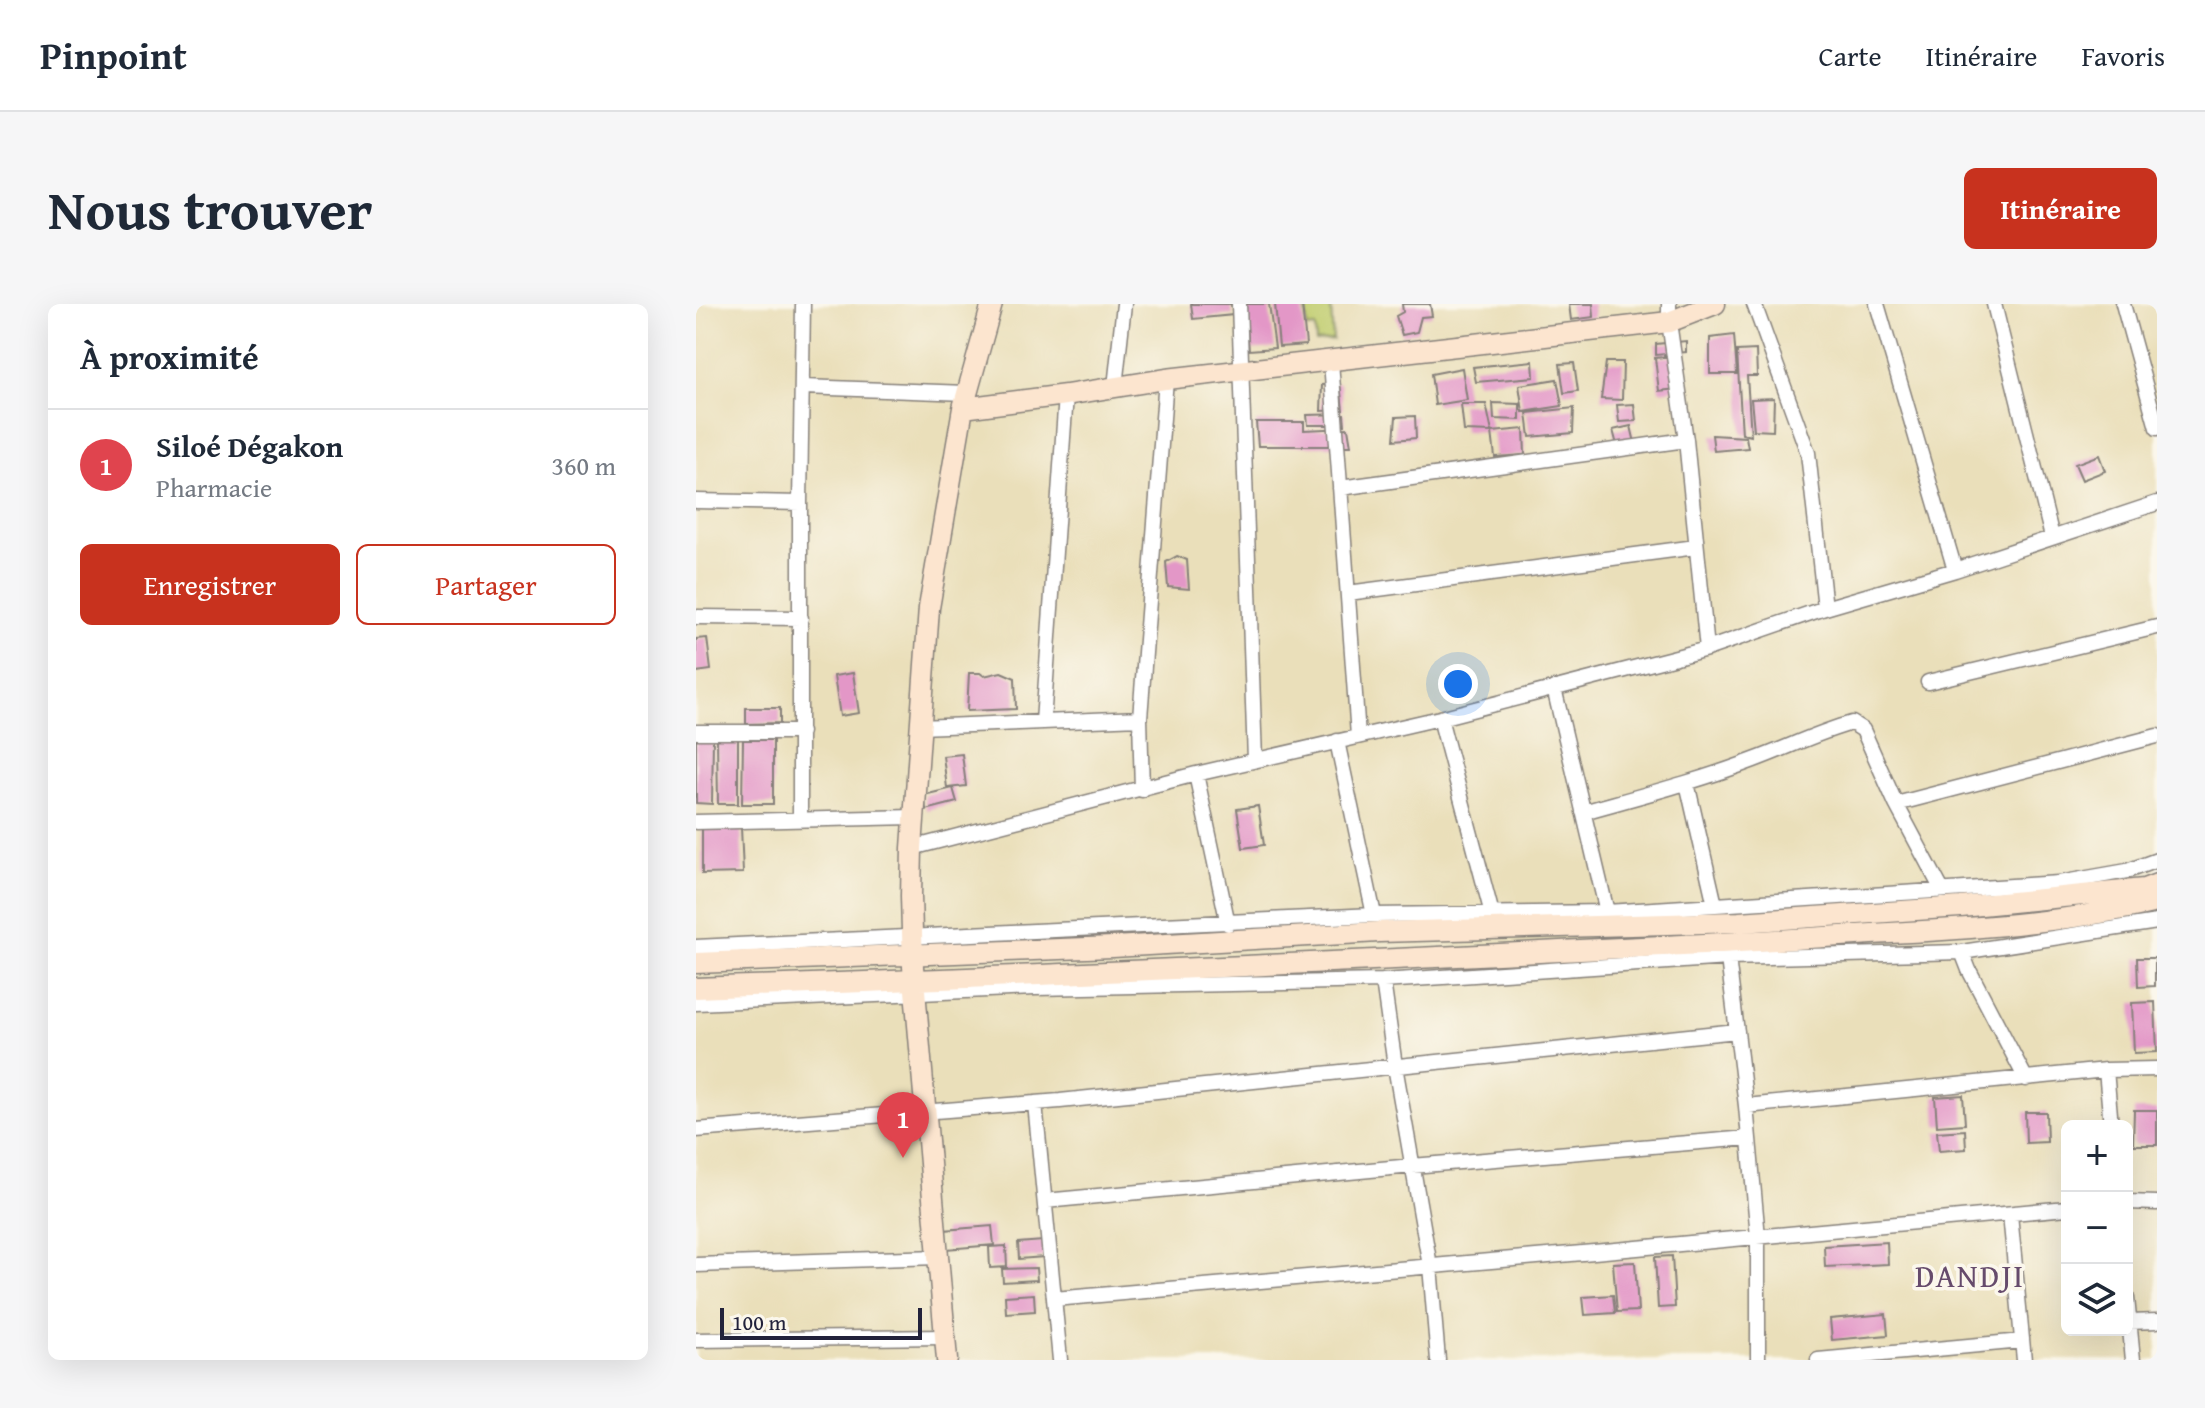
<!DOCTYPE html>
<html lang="fr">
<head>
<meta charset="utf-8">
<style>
  body { margin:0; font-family:"Gentium Book Plus",serif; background:#f6f6f7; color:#1f2937 }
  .controls { position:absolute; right:24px; bottom:24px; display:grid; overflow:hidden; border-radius:12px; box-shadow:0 8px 32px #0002 }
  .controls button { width:72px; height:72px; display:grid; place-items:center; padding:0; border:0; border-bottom:2px solid #e0e1e3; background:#fff; color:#1f2937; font:40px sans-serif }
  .scale { position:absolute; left:24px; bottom:20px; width:202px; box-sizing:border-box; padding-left:8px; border:4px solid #22223b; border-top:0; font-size:22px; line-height:28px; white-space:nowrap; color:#22223b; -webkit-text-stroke:6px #fbf7ec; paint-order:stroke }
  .you { position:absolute; left:762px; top:380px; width:28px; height:28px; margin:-20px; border:6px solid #fff; border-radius:50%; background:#1a73e8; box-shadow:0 0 0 12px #1a73e833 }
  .badge { display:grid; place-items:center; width:52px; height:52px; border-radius:50%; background:#c8321e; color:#fff; font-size:26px; font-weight:700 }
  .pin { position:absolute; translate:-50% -66px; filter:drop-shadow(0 2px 4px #0008) }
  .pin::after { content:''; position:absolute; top:42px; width:28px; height:24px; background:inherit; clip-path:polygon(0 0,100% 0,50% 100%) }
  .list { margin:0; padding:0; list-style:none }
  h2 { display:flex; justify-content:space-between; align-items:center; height:104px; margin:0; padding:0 32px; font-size:34px }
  h2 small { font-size:26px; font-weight:400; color:#747a83 }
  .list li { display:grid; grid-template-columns:52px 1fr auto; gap:24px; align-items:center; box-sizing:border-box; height:112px; padding:0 32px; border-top:2px solid #e0e1e3 }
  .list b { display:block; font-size:30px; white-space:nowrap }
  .list p { margin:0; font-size:26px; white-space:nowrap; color:#747a83 }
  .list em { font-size:26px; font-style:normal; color:#747a83 }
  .actions { display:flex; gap:16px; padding:24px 32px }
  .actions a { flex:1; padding:18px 0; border:2px solid #c8321e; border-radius:12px; text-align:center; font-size:28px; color:#c8321e }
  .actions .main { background:#c8321e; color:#fff }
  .icon { flex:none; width:44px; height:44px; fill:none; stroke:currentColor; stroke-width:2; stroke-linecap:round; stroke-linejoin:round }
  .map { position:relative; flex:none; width:1461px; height:1056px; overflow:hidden; border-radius:12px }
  header { display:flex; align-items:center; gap:48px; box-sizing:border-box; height:112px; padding:0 40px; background:#fff; border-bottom:2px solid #e0e1e3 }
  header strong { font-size:38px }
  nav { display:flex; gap:44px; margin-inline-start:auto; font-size:28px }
  .intro { display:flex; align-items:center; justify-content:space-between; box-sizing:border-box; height:192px; padding:0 48px }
  h1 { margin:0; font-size:56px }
  .button { padding:20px 36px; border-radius:12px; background:#c8321e; color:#fff; font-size:28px; font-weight:700 }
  main { display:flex; gap:48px; padding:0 48px }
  aside { flex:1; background:#fff; border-radius:12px; box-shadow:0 8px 32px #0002 }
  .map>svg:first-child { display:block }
</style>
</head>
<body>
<header>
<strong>Pinpoint</strong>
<nav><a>Carte</a><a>Itinéraire</a><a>Favoris</a></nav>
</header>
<div class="intro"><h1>Nous trouver</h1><a class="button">Itinéraire</a></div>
<main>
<aside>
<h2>À proximité<small></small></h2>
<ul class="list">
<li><span class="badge" style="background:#e0444e">1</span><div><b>Siloé Dégakon</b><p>Pharmacie</p></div><em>360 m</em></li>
</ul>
<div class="actions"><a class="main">Enregistrer</a><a>Partager</a></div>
</aside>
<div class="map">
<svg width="1461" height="1056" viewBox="0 0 1461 1056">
  <rect width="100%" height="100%" fill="#fbf7ec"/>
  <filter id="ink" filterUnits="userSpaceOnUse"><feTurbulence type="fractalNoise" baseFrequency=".0125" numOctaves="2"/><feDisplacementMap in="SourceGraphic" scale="16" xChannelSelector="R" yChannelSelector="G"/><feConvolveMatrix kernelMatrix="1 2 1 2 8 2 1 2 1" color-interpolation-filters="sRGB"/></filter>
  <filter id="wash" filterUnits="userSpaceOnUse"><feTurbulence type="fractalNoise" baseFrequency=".006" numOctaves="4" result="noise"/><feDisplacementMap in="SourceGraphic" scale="32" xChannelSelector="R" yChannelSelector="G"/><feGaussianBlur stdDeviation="1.8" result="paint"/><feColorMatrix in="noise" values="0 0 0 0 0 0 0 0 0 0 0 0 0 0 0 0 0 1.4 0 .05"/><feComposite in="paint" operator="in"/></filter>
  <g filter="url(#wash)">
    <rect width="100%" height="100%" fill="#eadfba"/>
    <!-- green -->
    <path fill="#c1cd6f" stroke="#727855" stroke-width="2" d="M609,0H650L635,3L637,36L620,38L619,23L611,24Z"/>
    <g id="blocks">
      <!-- building -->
      <path fill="#e397c7" d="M495,0H535L537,11L497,15Z
        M549,0H573L579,44L553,46Z
        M579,0H606L610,41L583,43Z
        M706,0H734L736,12L725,13L721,28L706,31L700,12L707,8Z
        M873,0H897L898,13L875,16Z
        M1038,31L1041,70H1014V34Z
        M990,37V48L960,51V40Z
        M1060,46L1061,72H1051L1055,132L1046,130L1041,47Z
        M978,52L981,85L963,87L959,54Z
        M837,57L838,73L780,78L777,63Z
        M910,58H927L926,96L905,95Z
        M878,59L882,87L868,89L864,60Z
        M766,64L771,96L739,101L735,70Z
        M861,75L866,102L827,108L823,81Z
        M644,79L647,106L625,107L626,81Z
        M1078,94L1077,127L1058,126L1055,95Z
        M797,99L824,100V116L798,115Z
        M765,100H790L796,128L768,127Z
        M938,100L940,117L923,118L921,101Z
        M878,104L877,129L834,133L831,109Z
        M648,110L649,121H612L611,111Z
        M719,112L720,134L698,136L700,113Z
        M560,118H608V126L652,124L655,142H562Z
        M935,122L939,139L921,141L917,126Z
        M828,125L829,151L799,153L796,128Z
        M1016,131L1050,133L1052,144L1018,147Z
        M1403,151L1409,167L1386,176L1379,160Z
        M481,252L491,256L493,285L472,283L470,258Z
        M11,334L15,366L0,368V335Z
        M305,368L319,374L320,405L271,407L273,369H284L288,372Z
        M157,369L163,409L144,412L138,372Z
        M50,404H84V419L50,420Z
        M0,434H17L16,500L0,499Z
        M21,434H42V500H22Z
        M47,436H77V500H46Z
        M266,450L270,482L251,484L247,452Z
        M257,484L261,498L230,506L228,491Z
        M562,502L568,541L547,544L541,505Z
        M6,523H45L47,569L6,570Z
        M1441,654H1459V682L1442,683Z
        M1459,698L1461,748L1438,749L1436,699Z
        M1267,791L1269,820L1241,822L1239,793Z
        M1438,806H1461V841H1437Z
        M1329,808H1350L1351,838L1330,839Z
        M1269,826L1270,845L1243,847L1241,828Z
        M296,922L298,941L250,945L248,926Z
        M347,937L348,953L323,955L322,939Z
        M1191,938L1192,960L1129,963L1128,942Z
        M310,942L311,963L294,964L293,943Z
        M976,952L979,1003L962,1004L959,953Z
        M939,958L942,1007L921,1008L917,959Z
        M340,964L341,976L307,978L306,965Z
        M338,990L339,1007L310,1009L309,992Z
        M917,991L919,1009L889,1011L887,993Z
        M1190,1010L1192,1031L1136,1036L1134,1015Z"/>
    </g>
  </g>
  <g filter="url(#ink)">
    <use href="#blocks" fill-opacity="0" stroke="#86807a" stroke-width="2"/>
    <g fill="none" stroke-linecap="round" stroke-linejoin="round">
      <!-- street casing -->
      <g stroke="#86807a" stroke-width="17">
        <path id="street" d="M543,0L559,456
          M973,0V18L990,136L1011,345
          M1058,0L1112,149L1129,304
          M1181,0L1259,266
          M1298,0L1356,233
          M1427,0L1461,124
          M635,57L662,432
          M107,83L271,89
          M419,83L428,0
          M644,184L990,136
          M0,197L104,199
          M652,289L1000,243
          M0,313L105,314
          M1232,378L1461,323
          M858,384L911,608
          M744,414L796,610
          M347,418L370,91
          M224,423L444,414
          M0,428H105
          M641,437L678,611
          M500,470L532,620
          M991,479L1019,601
          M446,486L444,414L470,75
          M1200,500L1461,432
          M887,508C944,492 1003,477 1058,456C1091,444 1122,428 1156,419L1167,426L1200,500L1247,588
          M104,515V199L107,0
          M0,518L218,513
          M216,544L500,470L744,414L1011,345L1129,304L1259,266L1461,199
          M0,643L678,611L911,608L1363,579L1431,567L1461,556
          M1266,648L1273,666L1330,775
          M1032,654L1050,802L1062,933V1056
          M687,677L699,762L734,962L742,1056
          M0,699L339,684L687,677L1032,654L1266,648L1461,618
          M1410,766L1415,822
          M339,799L364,1056
          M1050,802L1410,766L1461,765
          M0,826L364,797L1041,727
          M349,897L716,862L1052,834
          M1431,898L1461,899
          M1314,910L1328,1056
          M0,961L242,953
          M1431,994L1437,1056
          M358,995L898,948L1371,904
          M1433,1018L1461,1017
          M0,1036L249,1033
          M1122,1056L1326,1037"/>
      </g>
      <!-- secondary casing -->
      <g stroke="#86807a" stroke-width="23">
        <path id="secondary" d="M267,104L370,91L470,75L973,18L1019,0
          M0,659L417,643L683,628L1043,618L1265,603L1448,585L1461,580
          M0,684C302,674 603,660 904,645C995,641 1086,636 1176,630C1272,625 1368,619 1461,598
          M251,1056L217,663L215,592L216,544L233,304L267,104L296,0"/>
      </g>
      <!-- street -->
      <use href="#street" stroke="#fff" stroke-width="14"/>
      <!-- secondary -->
      <use href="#secondary" stroke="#fce5cf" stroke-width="20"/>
    </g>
  </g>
  <g text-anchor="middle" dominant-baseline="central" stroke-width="7" stroke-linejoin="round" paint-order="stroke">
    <!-- neighbourhood labels -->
    <g font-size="32" letter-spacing="2" fill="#664b6c" stroke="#fbf7ec">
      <text x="1274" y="971">DANDJI</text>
    </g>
  </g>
</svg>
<div class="controls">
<button>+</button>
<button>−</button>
<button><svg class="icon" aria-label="layers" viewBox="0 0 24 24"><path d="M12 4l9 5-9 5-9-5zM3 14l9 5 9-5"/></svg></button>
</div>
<div class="scale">100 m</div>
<div class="you"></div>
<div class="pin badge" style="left:207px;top:854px;background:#e0444e">1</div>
</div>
</main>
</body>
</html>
